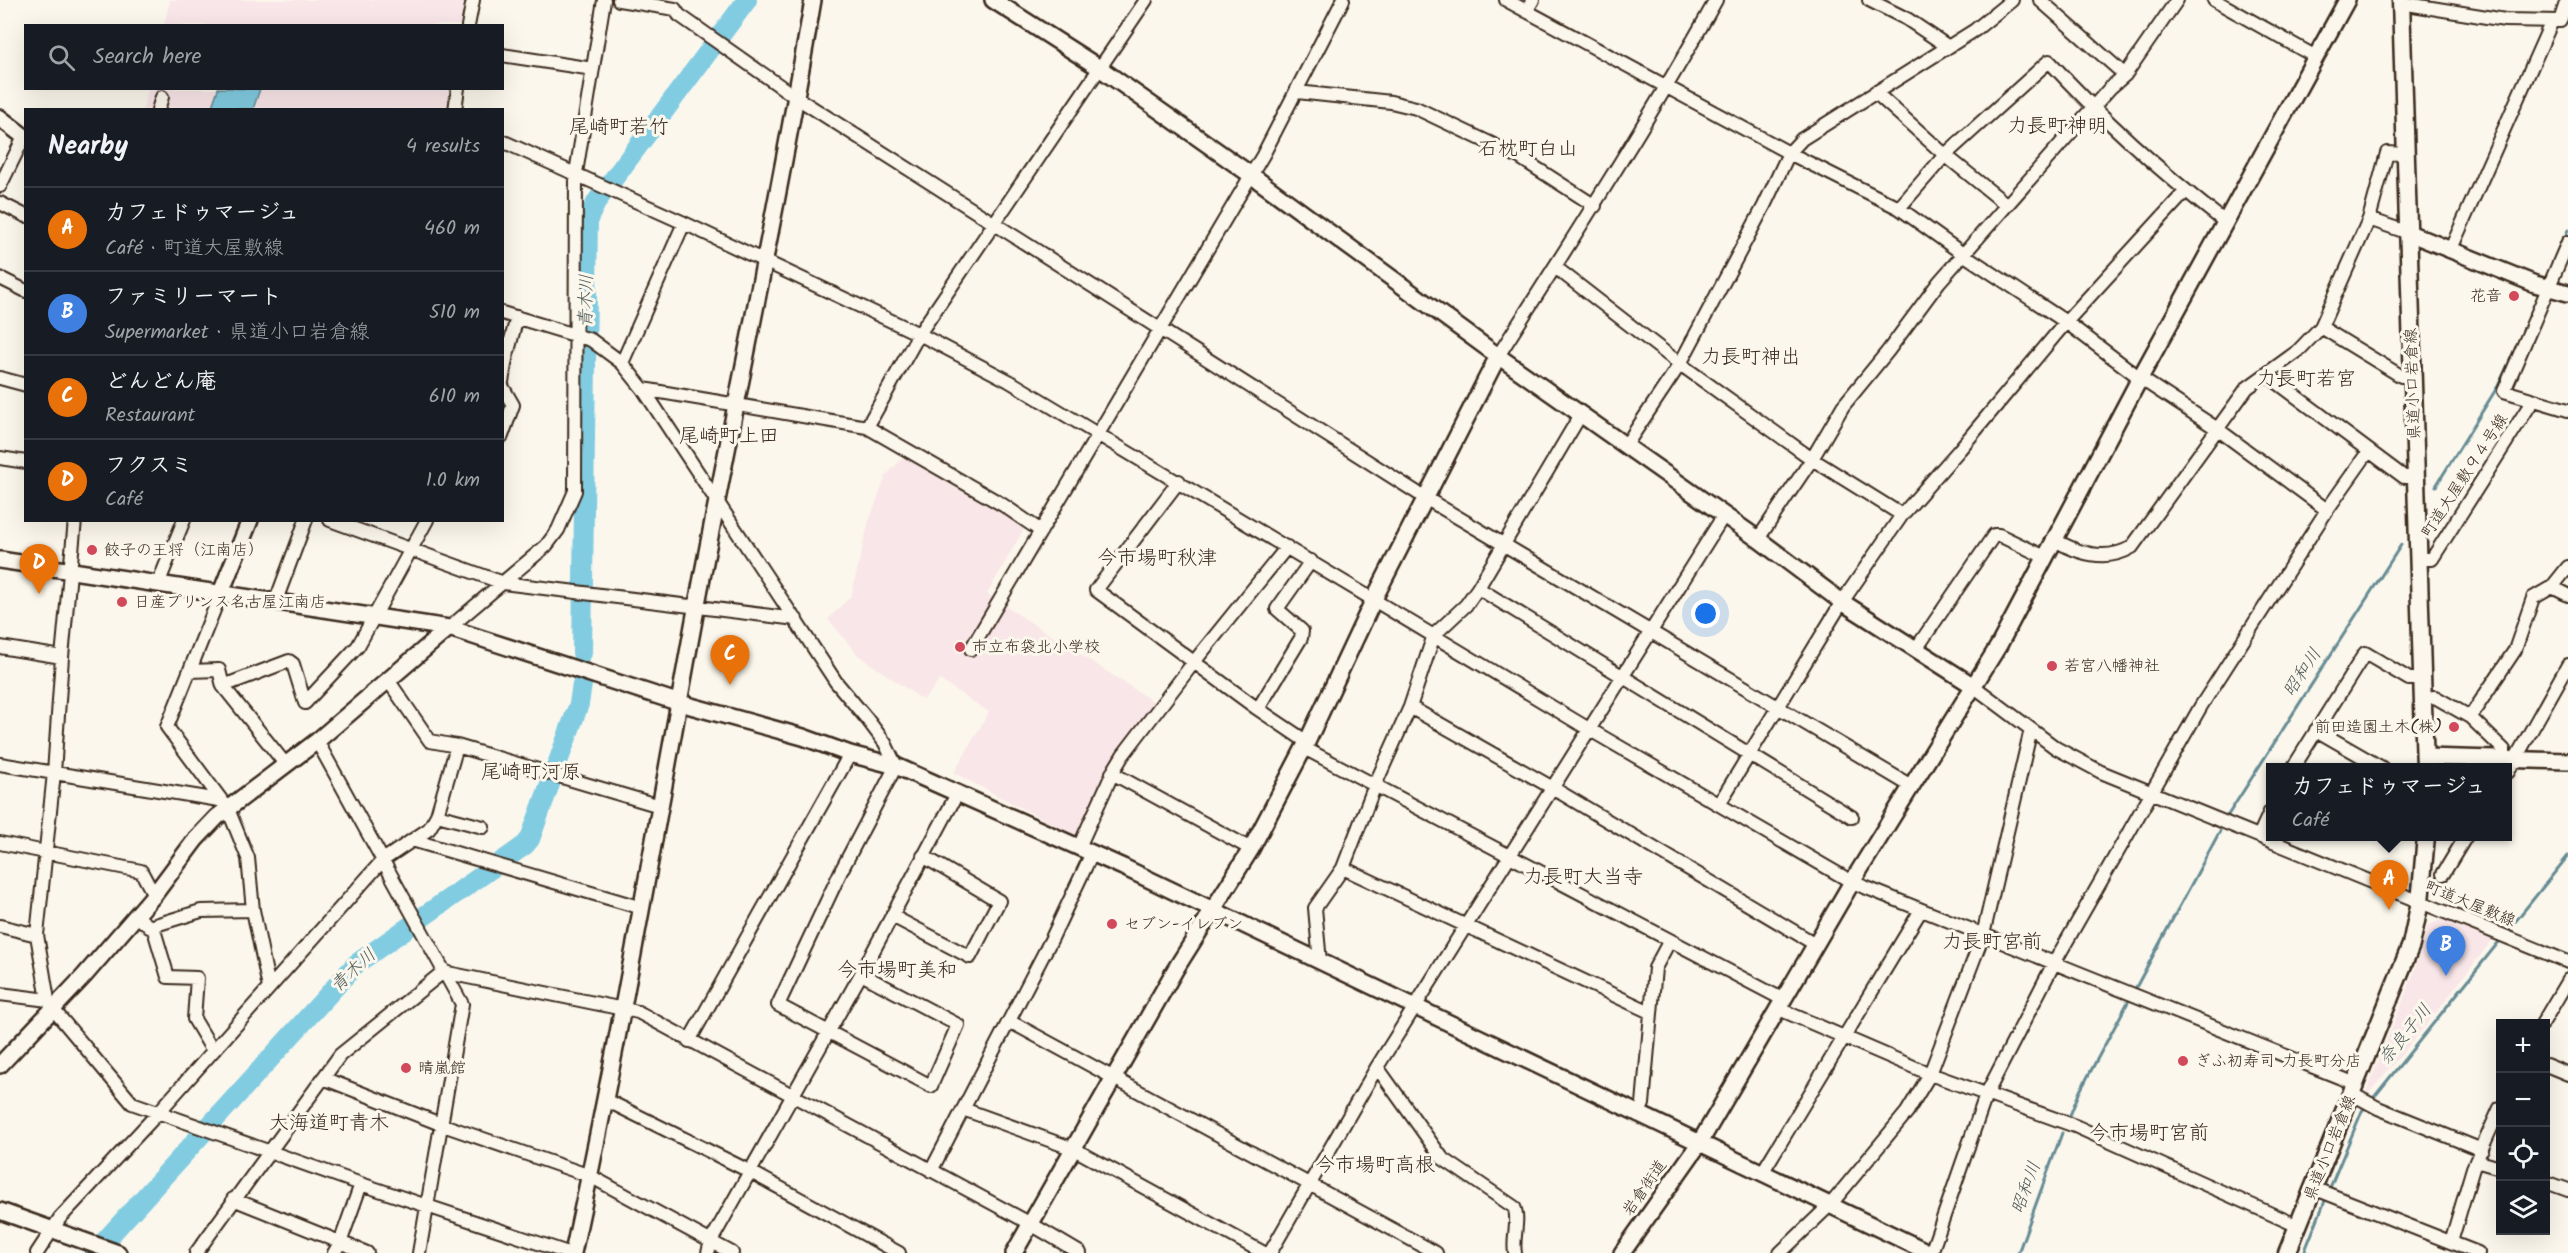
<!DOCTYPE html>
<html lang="en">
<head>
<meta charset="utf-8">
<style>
  body { margin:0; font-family:Kalam,"Klee One",sans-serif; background:#20242c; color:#f1f3f6 }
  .controls { position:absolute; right:18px; bottom:18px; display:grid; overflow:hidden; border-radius:0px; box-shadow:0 6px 24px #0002 }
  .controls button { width:54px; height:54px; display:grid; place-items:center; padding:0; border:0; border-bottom:2px solid #363941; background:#171b24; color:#f1f3f6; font:30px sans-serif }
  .you { position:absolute; left:1706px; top:614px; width:21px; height:21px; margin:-15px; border:4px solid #fff; border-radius:50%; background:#1a73e8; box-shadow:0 0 0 9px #1a73e833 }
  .badge { display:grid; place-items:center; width:39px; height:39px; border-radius:50%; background:#ea580c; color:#fff; font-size:20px; font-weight:700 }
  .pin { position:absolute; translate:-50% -50px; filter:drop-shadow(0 2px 3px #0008) }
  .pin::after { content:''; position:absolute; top:32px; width:21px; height:18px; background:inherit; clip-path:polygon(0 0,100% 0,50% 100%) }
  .popup { position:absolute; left:2266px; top:763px; width:246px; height:78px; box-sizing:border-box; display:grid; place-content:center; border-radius:0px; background:#171b24; filter:drop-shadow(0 2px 4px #0005); font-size:20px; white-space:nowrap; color:#9ea1a6 }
  .popup b { font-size:22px; color:#f1f3f6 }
  .popup::after { content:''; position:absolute; left:50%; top:100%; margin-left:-12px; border:12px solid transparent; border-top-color:#171b24 }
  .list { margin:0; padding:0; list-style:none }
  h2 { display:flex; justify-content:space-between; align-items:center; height:78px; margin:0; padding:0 24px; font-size:26px }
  h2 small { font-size:20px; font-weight:400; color:#9ea1a6 }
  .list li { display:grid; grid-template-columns:39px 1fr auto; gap:18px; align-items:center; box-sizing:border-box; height:84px; padding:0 24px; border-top:2px solid #363941 }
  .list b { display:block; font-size:22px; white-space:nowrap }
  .list p { margin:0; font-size:20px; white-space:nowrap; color:#9ea1a6 }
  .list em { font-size:20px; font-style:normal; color:#9ea1a6 }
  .icon { flex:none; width:33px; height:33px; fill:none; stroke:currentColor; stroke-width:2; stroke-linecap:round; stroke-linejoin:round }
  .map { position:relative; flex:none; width:2568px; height:1253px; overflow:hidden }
  .search { position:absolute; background:#171b24; box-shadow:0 6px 24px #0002; left:24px; top:24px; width:480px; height:66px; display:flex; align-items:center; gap:15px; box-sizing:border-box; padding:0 21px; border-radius:0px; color:#9ea1a6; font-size:22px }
  .panel { position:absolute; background:#171b24; box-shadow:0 6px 24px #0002; left:24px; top:108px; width:480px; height:414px; border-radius:0px }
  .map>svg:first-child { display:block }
</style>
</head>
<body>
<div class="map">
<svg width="2568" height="1253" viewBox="0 0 2568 1253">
  <rect width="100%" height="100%" fill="#fbf7ec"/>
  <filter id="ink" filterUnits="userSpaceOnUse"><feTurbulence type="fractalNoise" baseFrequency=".0167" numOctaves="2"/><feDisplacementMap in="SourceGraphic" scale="12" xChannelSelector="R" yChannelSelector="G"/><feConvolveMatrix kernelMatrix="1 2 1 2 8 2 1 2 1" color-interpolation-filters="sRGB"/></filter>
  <g filter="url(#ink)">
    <!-- built -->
    <path fill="#f9e6e8" d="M170,0H465L461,25H164Z
      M148,89H450L446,109L178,110L171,107L170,109L143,110Z
      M903,457L1025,527L987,594L1157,704L1112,762L1076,836L954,773L989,712L940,680L923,700L858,655L828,619L851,596L869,521L886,476Z
      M2442,919L2492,940L2435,1014L2369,1093L2366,1092L2414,973L2428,926Z"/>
    <!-- water -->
    <path fill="#82cce2" stroke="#668b94" stroke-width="1.5" d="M218,89V88L260,89L253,109H211Z"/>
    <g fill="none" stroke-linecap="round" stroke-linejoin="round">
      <!-- stream -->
      <path stroke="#668b94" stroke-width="3" d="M2564,239L2568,230
        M2436,486L2498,386L2518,344
        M2228,815L2401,545
        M2506,933L2568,856
        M2134,991L2220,831
        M2371,1101L2502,938
        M2068,1120L2080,1091L2128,1002
        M2329,1190L2362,1111L2366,1106
        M2018,1253L2062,1133
        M2304,1253L2327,1196"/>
      <!-- river -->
      <path stroke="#82cce2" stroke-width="20" d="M582,653L588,219L597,201L747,0
        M94,1253L356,964L525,845L530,839L579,704L582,684"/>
      <!-- minor casing -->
      <g stroke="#3b2a1e" stroke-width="16">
        <path id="minor" d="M619,0L675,9L679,15L797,98L1427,499L1911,786
          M1506,0L1789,153L1899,208L1963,254L2066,322L2140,378L2216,428L2327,510
          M1869,0L1907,19L1947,46
          M2040,0L2125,75
          M2214,0L2316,57
          M2401,3L2505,20L2560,21L2567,0
          M1526,11L1533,0
          M468,26L473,0
          M502,55L593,69
          M1297,92L1391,102L1416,108L1519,157L1595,206
          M1875,92L1945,155L2007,205
          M158,110L162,97
          M455,110L458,88
          M502,141L684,223L919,334L1009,381L1587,728L1852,882L2356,1084
          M0,186L24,137
          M0,203L26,216
          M1899,208L1945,155L2049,61C2103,120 2162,173 2225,222
          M2369,219L2409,233
          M2568,242L2504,391L2568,410
          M2450,251L2552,21
          M1555,267L1680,364L1812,459L1902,515
          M0,278L26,291
          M502,313L591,340L622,363L643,389L836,682L867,719L885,743L896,766L841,871L778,1005L931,1086L958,1025L861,974
          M2321,327L2401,376H2413
          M1498,356C1573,238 1648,122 1716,0
          M622,363L684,223
          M2266,374L2404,477H2416
          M0,378L26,385
          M502,382L506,359L517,317
          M502,386L513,405L502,436
          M643,389L867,427L1003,505L1041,531
          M867,427L919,334L1146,0
          M1626,445L1680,364L1764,206L1789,153L1802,139L1975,30L2012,0
          M0,458L26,462
          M1179,481L1096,590L1255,707L1307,742
          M75,520L62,657L54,773L37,935L48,1000L53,1009L132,1103L361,1184L568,1253
          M330,520L503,583L796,619
          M1758,539L1812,459L1843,406L1888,351L1939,282L2110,88L2125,75L2177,0
          M2055,540C2079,554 2107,562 2132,547L2247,388L2298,351L2321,327L2369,219L2387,153L2405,154
          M2418,559H2432L2533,400
          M158,584L184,520
          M2552,587L2568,595
          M1478,588L1852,817
          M220,595L167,727L228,809L248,858L253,910L269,988
          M275,603L306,520
          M449,628L546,546L558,530L575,491L576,173L604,0
          M0,647L62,657
          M971,649L1263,155L1343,0
          M1916,649L1994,535H1999L2045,557
          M190,671L219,670L223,686L289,661L293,664L305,703L358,646L427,520
          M388,680L430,741L457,746L660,806
          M1972,685L2056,748L2101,772L2568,962
          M223,686L286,765
          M2423,698L2435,697L2470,717
          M1410,707L1551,787L1815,944
          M1258,709L1301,638L1302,631L1277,609L1311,561
          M2316,730L2382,768
          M317,741L462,1004L419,1253
          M1304,748L1782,999
          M2504,760V750L2470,717L2515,650L2533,598L2552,587L2568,567
          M0,764L219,800
          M2293,768L2365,653L2409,679H2422
          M2508,772L2568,665
          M1112,773L1251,849
          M1719,804L1842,602L1902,515L1960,449L2066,322L2185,192
          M437,815L483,827
          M2259,836L2270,812
          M412,840L642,908
          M0,843L141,871L154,895
          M1079,847L1114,770L1123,755L1194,662L1287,547
          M1343,868L1650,1012
          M2443,874L2466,836
          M136,916L154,930L168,977L197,978L194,1019L213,1051
          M892,916L970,957L999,901L923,856
          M0,926L37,935
          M149,927L201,911L253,910
          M1320,962L1315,908L1343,868L1375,785L1410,707L1434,635L1466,605L1478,588L1581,414
          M443,972L638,1012L1031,1224L1080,1253
          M0,994L48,1000
          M1779,1009L1930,1074L2075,1126L2298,1226
          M1009,1021L1436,1253
          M2542,1024L2568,980
          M689,1041L850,754
          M2546,1065L2568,1074
          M1377,1067L1442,1158L1514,1207C1520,1220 1512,1238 1515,1253
          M323,1078L443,1125L590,1176L732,1253
          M2352,1094L2378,1108L2482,1150
          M606,1100L749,1171L899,1253
          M963,1109L1074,1149L1264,1253
          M1638,1115L1643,1104L1655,968L1670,940
          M2476,1161L2500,1168
          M931,1171L1052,938L1092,853
          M1762,1173L1921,910
          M2546,1182L2568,1190
          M2313,1188L2478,1253
          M233,1199L367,1253
          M2451,1242L2473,1168L2500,1108
          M37,1253L60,1218L158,1113L383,860L429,829L437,815L457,746
          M196,1253L340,1055L443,972
          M334,1253L340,1243L361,1184
          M708,1253L711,1241L861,974L958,792
          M1270,1253L1377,1067L1724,515
          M1780,1253L1831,1204L1907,1112L1930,1074L1983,935L2031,729
          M1931,1253L1986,1095L2053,965L2201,706L2327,510L2368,452"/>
      </g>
      <!-- tertiary casing -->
      <g stroke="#3b2a1e" stroke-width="20">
        <path id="tertiary" d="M993,0L1098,67L1251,175L1498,356L1758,539L1842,602L1972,685
          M0,118L26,138
          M2409,233L2535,284L2568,293
          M0,560L449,628L680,703L803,737L850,754L896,766L1123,867L1930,1253
          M220,595L250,520
          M2425,757L2568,761
          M0,1065L84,976L154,895L196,839L217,817L317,741L449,628
          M0,1211L118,1253
          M573,1253C620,1038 657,821 697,604C735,403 779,202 813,0
          M1014,1253L1175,970L1251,849L1307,742L1374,599L1498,356
          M1622,1253L1699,1144L1852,882L1999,645L2140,378L2347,0"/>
      </g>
      <!-- secondary casing -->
      <g stroke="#3b2a1e" stroke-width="21">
        <path id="secondary" d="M2401,0L2425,768
          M2287,1253L2411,945L2420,902L2426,836"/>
      </g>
      <!-- minor -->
      <use href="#minor" stroke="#fbf7ec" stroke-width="12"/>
      <!-- tertiary -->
      <use href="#tertiary" stroke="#fbf7ec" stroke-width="15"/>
      <!-- secondary -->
      <use href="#secondary" stroke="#fbf7ec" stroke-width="16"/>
    </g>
  </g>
  <!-- markers -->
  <g fill="#d1495b" stroke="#fbf7ec" stroke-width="2">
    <circle cx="2514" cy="296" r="6"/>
    <circle cx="92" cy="550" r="6"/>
    <circle cx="122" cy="602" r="6"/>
    <circle cx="960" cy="647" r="6"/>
    <circle cx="2052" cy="666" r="6"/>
    <circle cx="2454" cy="727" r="6"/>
    <circle cx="1112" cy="924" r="6"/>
    <circle cx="2183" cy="1061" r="6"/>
    <circle cx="406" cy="1068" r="6"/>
  </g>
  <g text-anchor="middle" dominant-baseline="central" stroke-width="6" stroke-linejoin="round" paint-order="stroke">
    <!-- poi labels -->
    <g font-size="16" fill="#3b2a1e" stroke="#fbf7ec" text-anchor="start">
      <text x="2502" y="296" text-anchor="end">花音</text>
      <text x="104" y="550">餃子の王将（江南店）</text>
      <text x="134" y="602">日産プリンス名古屋江南店</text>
      <text x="972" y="647">市立布袋北小学校</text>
      <text x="2064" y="666">若宮八幡神社</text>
      <text x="2442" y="727" text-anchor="end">前田造園土木(株)</text>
      <text x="1124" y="924">セブン-イレブン</text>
      <text x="2195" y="1061">ぎふ初寿司 力長町分店</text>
      <text x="418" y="1068">晴嵐館</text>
    </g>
    <!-- street labels -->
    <g font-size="16" fill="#3b2a1e" stroke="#fbf7ec">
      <text transform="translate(2413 384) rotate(-92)">県道小口岩倉線</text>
      <text transform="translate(2465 476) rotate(-57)">町道大屋敷９４号線</text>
      <text transform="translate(2470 904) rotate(22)">町道大屋敷線</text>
      <text transform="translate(2330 1148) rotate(-68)">県道小口岩倉線</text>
      <text transform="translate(1645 1188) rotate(-55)">岩倉街道</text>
    </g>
    <!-- water labels -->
    <g font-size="18" font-style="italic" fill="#505b59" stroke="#fbf7ec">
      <text transform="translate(587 301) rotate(-89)">青木川</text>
      <text transform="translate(2303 673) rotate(-57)">昭和川</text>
      <text transform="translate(354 971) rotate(-43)">青木川</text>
      <text transform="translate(2406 1035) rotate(-51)">奈良子川</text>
      <text transform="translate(2027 1188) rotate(-70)">昭和川</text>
    </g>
    <!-- quarter labels -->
    <g font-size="20" fill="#3b2a1e" stroke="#fbf7ec">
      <text x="2057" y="127">力長町神明</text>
      <text x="619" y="128">尾崎町若竹</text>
      <text x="1528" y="150">石枕町白山</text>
      <text x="1751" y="358">力長町神出</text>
      <text x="2306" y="380">力長町若宮</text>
      <text x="729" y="437">尾崎町上田</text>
      <text x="1157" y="559">今市場町秋津</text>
      <text x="531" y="773">尾崎町河原</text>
      <text x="1583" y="878">力長町大当寺</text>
      <text x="1992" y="943">力長町宮前</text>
      <text x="897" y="971">今市場町美和</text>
      <text x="329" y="1124">大海道町青木</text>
      <text x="2149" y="1134">今市場町宮前</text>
      <text x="1375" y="1166">今市場町高根</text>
    </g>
  </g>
</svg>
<div class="controls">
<button>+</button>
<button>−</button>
<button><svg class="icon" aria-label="locate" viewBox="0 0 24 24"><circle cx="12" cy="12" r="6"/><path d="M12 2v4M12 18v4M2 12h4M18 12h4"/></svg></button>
<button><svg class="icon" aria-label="layers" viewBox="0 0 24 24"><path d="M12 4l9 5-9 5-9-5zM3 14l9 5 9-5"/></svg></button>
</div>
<div class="you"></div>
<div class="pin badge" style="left:2389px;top:910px;background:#e8710a">A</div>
<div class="popup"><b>カフェドゥマージュ</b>Café</div>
<div class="pin badge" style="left:2446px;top:976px;background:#3f7fe0">B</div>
<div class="pin badge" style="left:730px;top:685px;background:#e8710a">C</div>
<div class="pin badge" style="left:39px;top:594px;background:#e8710a">D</div>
<div class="search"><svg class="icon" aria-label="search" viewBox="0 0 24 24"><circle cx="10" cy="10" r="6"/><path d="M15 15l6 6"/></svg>Search here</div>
<section class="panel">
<h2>Nearby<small>4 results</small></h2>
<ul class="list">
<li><span class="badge" style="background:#e8710a">A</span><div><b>カフェドゥマージュ</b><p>Café · 町道大屋敷線</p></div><em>460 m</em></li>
<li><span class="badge" style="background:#3f7fe0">B</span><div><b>ファミリーマート</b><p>Supermarket · 県道小口岩倉線</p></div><em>510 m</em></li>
<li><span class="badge" style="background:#e8710a">C</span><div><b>どんどん庵</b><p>Restaurant</p></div><em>610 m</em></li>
<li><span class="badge" style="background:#e8710a">D</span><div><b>フクスミ</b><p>Café</p></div><em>1.0 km</em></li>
</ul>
</section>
</div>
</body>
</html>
